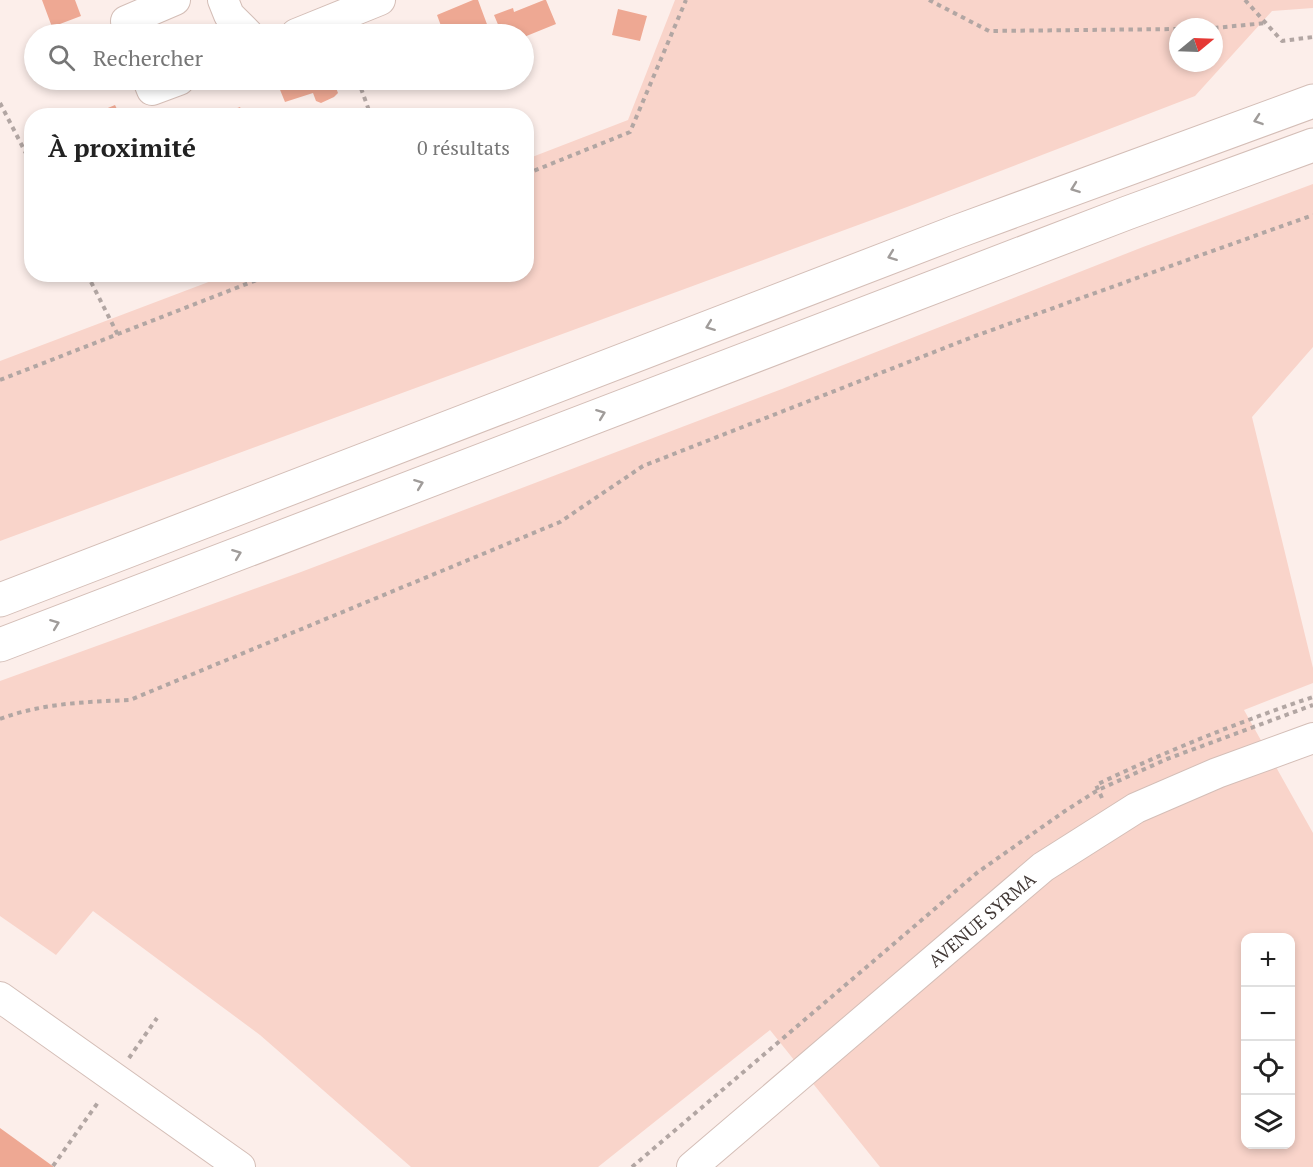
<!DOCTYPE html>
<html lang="fr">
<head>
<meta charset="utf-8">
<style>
  body { margin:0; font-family:"PT Serif",serif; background:#f6f6f6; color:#222 }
  .controls { position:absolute; right:18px; bottom:18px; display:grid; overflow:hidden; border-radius:12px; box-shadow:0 3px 9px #0003 }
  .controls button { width:54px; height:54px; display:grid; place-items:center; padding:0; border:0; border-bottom:2px solid #e0e0e0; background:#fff; color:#222; font:30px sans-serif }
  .compass { position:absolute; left:1169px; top:18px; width:54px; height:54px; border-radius:50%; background:#fff; box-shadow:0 3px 9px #0003; rotate:71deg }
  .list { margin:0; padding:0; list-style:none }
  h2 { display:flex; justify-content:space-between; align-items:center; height:78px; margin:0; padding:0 24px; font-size:26px }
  h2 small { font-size:20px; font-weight:400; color:#767676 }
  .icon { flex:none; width:33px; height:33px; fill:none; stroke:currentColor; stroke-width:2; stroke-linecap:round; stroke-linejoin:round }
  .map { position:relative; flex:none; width:1313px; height:1167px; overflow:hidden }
  .search { position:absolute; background:#fff; box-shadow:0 3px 9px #0003; left:24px; top:24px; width:510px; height:66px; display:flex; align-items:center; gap:15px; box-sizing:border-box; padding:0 21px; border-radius:33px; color:#767676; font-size:22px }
  .panel { position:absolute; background:#fff; box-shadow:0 3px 9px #0003; left:24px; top:108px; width:510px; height:174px; border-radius:24px }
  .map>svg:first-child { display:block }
</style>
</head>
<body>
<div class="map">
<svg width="1313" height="1167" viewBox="0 0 1313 1167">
  <rect width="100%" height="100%" fill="#fceeea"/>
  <!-- green -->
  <path fill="#f9d4ca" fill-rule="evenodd" d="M675,0H1313V8L1272,11L1195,96L907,207L0,541V361L227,275L526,274L527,159L628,120ZM1178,27H1214V63H1178Z
    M1313,184V347L1252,417L1313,668V683L1244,710L1313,833V1167H880L770,1030L598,1167H411L260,1035L93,911L56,955L0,916V681L301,572L782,389L1143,247ZM1246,938H1290V1144H1246Z"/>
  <!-- building -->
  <path fill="#eea893" d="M42,0H75L81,16L52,27Z
    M473,0H478L488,27L468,34H444L437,15Z
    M544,0H546L556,24L524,37V34H502L494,15L513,8L514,12Z
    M618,9L647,16L640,41L612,35Z
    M85,27L88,34H67Z
    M276,80H333L338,93L334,97L321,103L316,101L313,93L285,102Z
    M115,105L120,115H91Z
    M240,107L244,116H219V115Z
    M0,1128L54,1167H0Z"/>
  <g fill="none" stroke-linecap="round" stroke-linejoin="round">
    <!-- minor casing -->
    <g stroke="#d4beb7" stroke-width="32">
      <g id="minor">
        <path d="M223,0L229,15L248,34"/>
        <path d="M131,34L126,21L175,0"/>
        <path d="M296,34L380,0"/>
        <path d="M148,80L152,90L179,80"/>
        <path d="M0,997L240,1167"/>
        <path id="s1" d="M692,1167L1043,867L1136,808L1217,773L1313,738"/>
      </g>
    </g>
    <!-- highway casing -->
    <g stroke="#d4beb7" stroke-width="35">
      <path id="highway" d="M0,600L956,232L1313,101
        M0,645L1127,213L1313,145"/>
    </g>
    <!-- path -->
    <path stroke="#b2a6a3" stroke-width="4" stroke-dasharray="4.5 4.5" stroke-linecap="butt" d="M929,0L989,31L1178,29
      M1245,0L1282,41L1313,37
      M1214,28L1266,23
      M358,80L371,116
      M0,103L32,165
      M526,174L630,132L686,0
      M87,274L118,335
      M0,380L272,274
      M0,719C42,703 86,702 130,700L560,522L643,466L975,336L1313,215
      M1102,798L1096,785C1166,751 1239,722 1313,697
      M129,1058L157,1018
      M53,1166L99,1101
      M632,1167L978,872L1065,811L1098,790L1167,759L1313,705"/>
    <!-- minor -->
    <use href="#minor" stroke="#fff" stroke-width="30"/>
    <!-- highway -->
    <use href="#highway" stroke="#fff" stroke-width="33"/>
  </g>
  <!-- one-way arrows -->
  <defs><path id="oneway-chevron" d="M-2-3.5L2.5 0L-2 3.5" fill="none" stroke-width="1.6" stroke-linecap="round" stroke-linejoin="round" transform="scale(1.5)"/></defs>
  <g stroke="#a09c9a">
    <use href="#oneway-chevron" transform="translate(1258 120) rotate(161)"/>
    <use href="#oneway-chevron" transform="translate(1075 188) rotate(160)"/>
    <use href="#oneway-chevron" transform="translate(892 256) rotate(159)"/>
    <use href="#oneway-chevron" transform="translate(710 326) rotate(159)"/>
    <use href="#oneway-chevron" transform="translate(601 414) rotate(-21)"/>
    <use href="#oneway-chevron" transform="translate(419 484) rotate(-21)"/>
    <use href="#oneway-chevron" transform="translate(237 554) rotate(-21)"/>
    <use href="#oneway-chevron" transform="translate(55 624) rotate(-21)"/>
  </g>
  <g text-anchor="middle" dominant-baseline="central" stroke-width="6" stroke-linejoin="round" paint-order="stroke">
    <!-- street labels -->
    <g font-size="18" fill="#423936" stroke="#fff">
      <text stroke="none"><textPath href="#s1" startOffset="381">AVENUE SYRMA</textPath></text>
    </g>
  </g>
</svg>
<div class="controls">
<button>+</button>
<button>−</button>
<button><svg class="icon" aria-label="locate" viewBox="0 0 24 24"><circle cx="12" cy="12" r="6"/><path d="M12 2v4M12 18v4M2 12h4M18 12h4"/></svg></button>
<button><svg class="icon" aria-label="layers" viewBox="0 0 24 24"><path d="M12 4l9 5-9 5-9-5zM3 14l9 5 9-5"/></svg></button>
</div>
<svg class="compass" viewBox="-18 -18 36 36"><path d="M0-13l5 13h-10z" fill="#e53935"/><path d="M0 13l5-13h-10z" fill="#767676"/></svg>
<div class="search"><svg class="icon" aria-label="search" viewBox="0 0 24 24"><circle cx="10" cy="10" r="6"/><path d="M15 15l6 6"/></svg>Rechercher</div>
<section class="panel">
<h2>À proximité<small>0 résultats</small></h2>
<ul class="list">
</ul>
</section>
</div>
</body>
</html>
